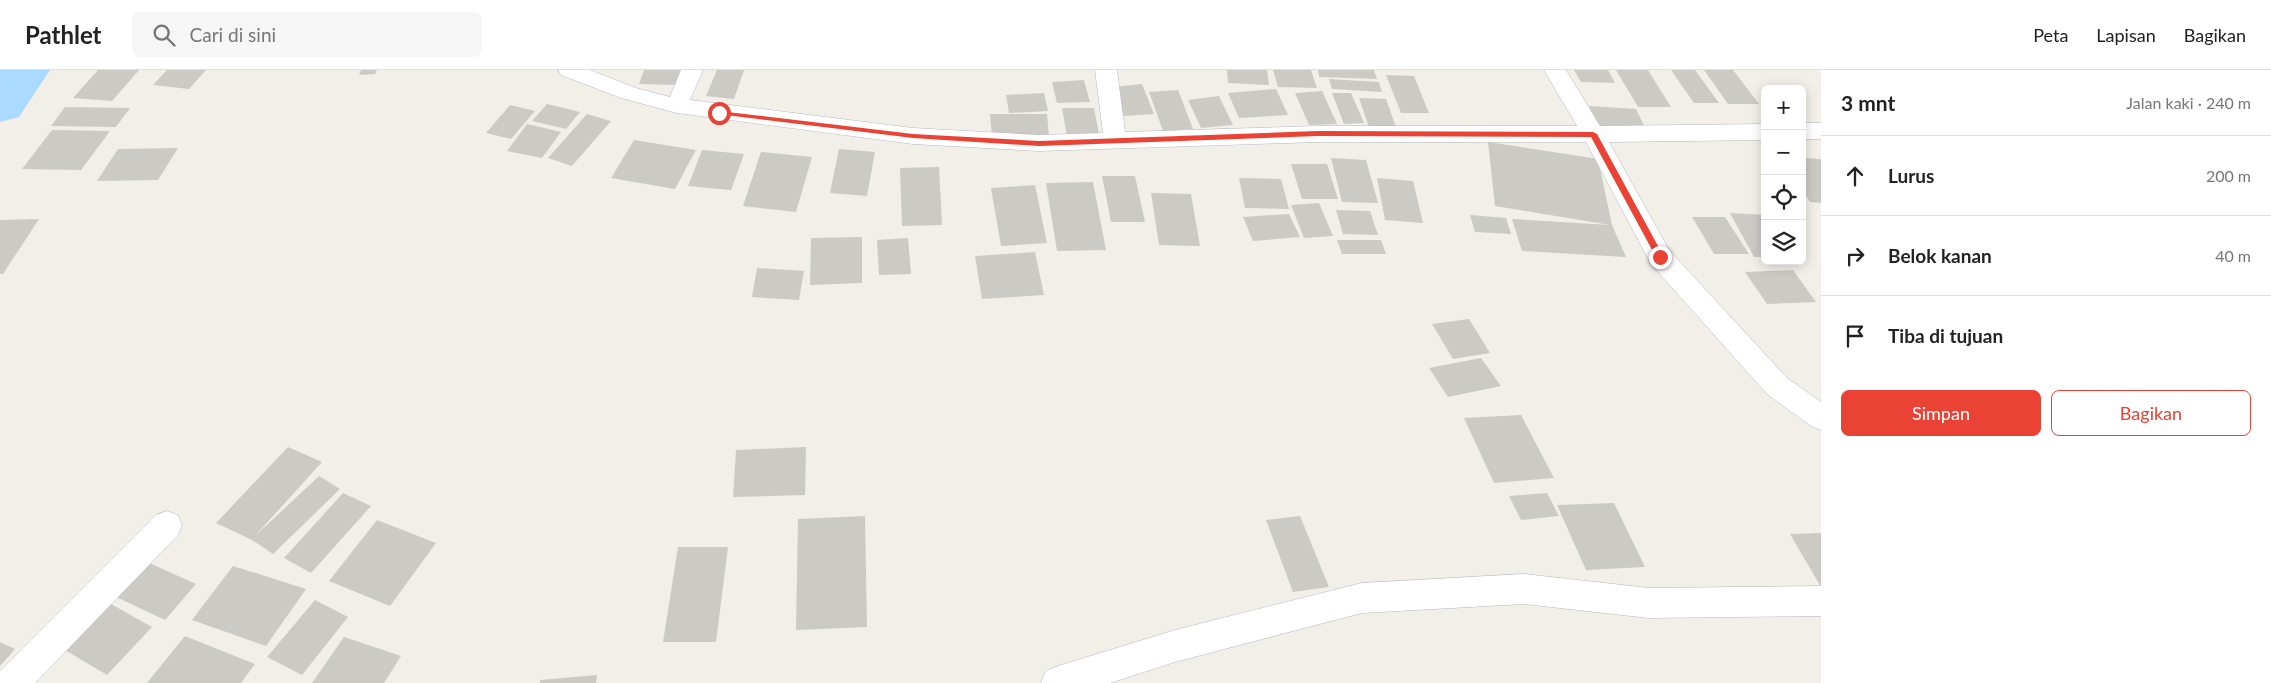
<!DOCTYPE html>
<html lang="id">
<head>
<meta charset="utf-8">
<style>
  body { margin:0; font-family:Lato,sans-serif; background:#f6f6f6; color:#222 }
  .controls { position:absolute; right:15px; top:15px; display:grid; overflow:hidden; border-radius:8px; box-shadow:0 2px 12px #0003 }
  .controls button { width:45px; height:45px; display:grid; place-items:center; padding:0; border:0; border-bottom:1px solid #e0e0e0; background:#fff; color:#222; font:25px sans-serif }
  .stop { position:absolute; width:15px; height:15px; margin:-11px; border:4px solid #ea4335; border-radius:50%; background:#fff }
  .stop.end { background:#ea4335; border-color:#fff; box-shadow:0 1px 5px #0008 }
  .list { margin:0; padding:0; list-style:none }
  h2 { display:flex; justify-content:space-between; align-items:center; height:65px; margin:0; padding:0 20px; font-size:21px }
  h2 small { font-size:16px; font-weight:400; color:#767676 }
  .list li { display:grid; grid-template-columns:32px 1fr auto; gap:15px; align-items:center; box-sizing:border-box; height:80px; padding:0 20px; border-top:1px solid #e0e0e0 }
  .list b { display:block; font-size:19px; white-space:nowrap }
  .list em { font-size:16px; font-style:normal; color:#767676 }
  .actions { display:flex; gap:10px; padding:15px 20px }
  .actions a { flex:1; padding:11px 0; border:1px solid #ea4335; border-radius:8px; text-align:center; font-size:18px; color:#ea4335 }
  .actions .main { background:#ea4335; color:#fff }
  .icon { flex:none; width:28px; height:28px; fill:none; stroke:currentColor; stroke-width:2; stroke-linecap:round; stroke-linejoin:round }
  .map { position:relative; flex:none; width:1821px; height:613px; overflow:hidden }
  header { display:flex; align-items:center; gap:30px; box-sizing:border-box; height:70px; padding:0 25px; background:#fff; border-bottom:1px solid #e0e0e0 }
  header strong { font-size:24px }
  nav { display:flex; gap:28px; margin-inline-start:auto; font-size:18px }
  .search { width:350px; height:45px; background:#f6f6f6; display:flex; align-items:center; gap:12px; box-sizing:border-box; padding:0 18px; border-radius:8px; color:#767676; font-size:19px }
  main { display:flex }
  aside { flex:1; background:#fff }
  .map>svg:first-child { display:block }
</style>
</head>
<body>
<header>
<strong>Pathlet</strong>
<div class="search"><svg class="icon" aria-label="search" viewBox="0 0 24 24"><circle cx="10" cy="10" r="6"/><path d="M15 15l6 6"/></svg>Cari di sini</div>
<nav><a>Peta</a><a>Lapisan</a><a>Bagikan</a></nav>
</header>
<main>
<div class="map">
<svg width="1821" height="613" viewBox="0 0 1821 613">
  <rect width="100%" height="100%" fill="#f1efe8"/>
  <g fill="none" stroke-linecap="round" stroke-linejoin="round">
    <!-- river -->
    <path fill="#aadaff" fill-rule="evenodd" d="M0,0H50L19,47L0,52Z"/>
  </g>
  <!-- building -->
  <path fill="#cccac5" d="M98,0H139L112,31L73,28Z
    M167,0H206L189,19L153,15Z
    M361,0H377L375,4L359,5Z
    M644,0H682L678,15L639,14Z
    M717,0H744L734,29L706,26Z
    M1227,0H1267L1269,15L1228,13Z
    M1273,0H1311L1317,18L1278,17Z
    M1318,0H1374L1377,9L1319,7Z
    M1574,0H1608L1615,13L1581,12Z
    M1616,0H1648L1671,37H1638Z
    M1671,0H1695L1719,33H1694Z
    M1704,0H1733L1759,34H1728Z
    M1386,5L1414,6L1429,43H1401Z
    M1329,9L1379,12L1382,22L1332,19Z
    M1084,10L1090,32L1057,33L1052,12Z
    M1142,14L1154,44L1124,46L1113,17Z
    M1276,19L1288,45L1239,48L1228,23Z
    M1178,20L1193,59L1163,61L1149,22Z
    M1322,21L1337,54L1309,55L1295,23Z
    M1044,23L1048,41L1009,43L1006,25Z
    M1332,23H1351L1364,53L1344,54Z
    M1219,26L1233,55L1201,58L1188,30Z
    M1359,28L1386,29L1397,60H1370Z
    M547,34L580,42L566,59L532,51Z
    M510,35L535,41L511,69L486,63Z
    M1589,36L1636,39L1646,60L1598,56Z
    M65,37L130,38L116,57L51,56Z
    M1062,38H1094L1099,65L1067,66Z
    M587,44L611,51L572,96L548,88Z
    M990,44H1047L1049,66H992Z
    M527,54L561,62L542,88L507,81Z
    M52,60L110,61L81,100L22,99Z
    M634,70L696,80L675,119L611,108Z
    M1488,72L1598,89L1612,155L1626,187L1522,181L1512,149L1610,155L1495,136Z
    M178,78L158,110L97,111L118,79Z
    M839,79L875,82L867,126L830,123Z
    M702,80L744,84L731,120L688,116Z
    M761,82L812,87L796,142L743,136Z
    M1331,88L1366,90L1378,133L1342,132Z
    M1802,88L1821,89V133L1810,132L1802,120Z
    M1291,94H1327L1338,129H1302Z
    M939,97L942,155L902,156L900,98Z
    M1102,106H1135L1145,152H1111Z
    M1239,108L1281,109L1289,139L1245,138Z
    M1377,108L1413,111L1423,153L1385,150Z
    M1093,112L1106,180L1057,181L1046,113Z
    M1035,115L1047,173L1001,176L991,118Z
    M1151,123L1191,124L1200,176L1159,175Z
    M1319,133L1333,166L1304,168L1291,135Z
    M1336,140L1370,141L1378,165L1343,164Z
    M1730,143L1765,145V187H1754Z
    M1289,144L1300,167L1253,171L1243,147Z
    M1470,145L1506,148L1511,164L1475,162Z
    M1692,147H1725L1749,184H1714Z
    M39,149L3,204H0V150Z
    M862,167V213L810,215L811,168Z
    M908,168L911,204L879,205L877,170Z
    M1337,170H1381L1386,184H1342Z
    M1035,182L1044,225L982,229L975,186Z
    M757,198L804,201L799,230L752,227Z
    M1793,200L1816,232L1767,234L1745,202Z
    M1469,249L1490,283L1453,289L1432,254Z
    M1481,288L1501,316L1448,327L1429,298Z
    M1521,345L1554,408L1494,413L1464,348Z
    M288,377L322,392L255,466L319,406L340,419L273,484L252,470L216,453Z
    M806,377L805,425L733,427L736,380Z
    M343,423L371,436L311,503L284,488Z
    M1547,423L1559,446L1521,450L1509,426Z
    M1614,433L1645,497L1586,500L1557,435Z
    M865,446L867,557L796,560L798,449Z
    M1300,446L1329,517L1293,522L1266,450Z
    M377,450L436,473L390,536L329,511Z
    M1821,463V517L1790,464Z
    M678,477H728L716,572H663Z
    M147,492L196,514L165,550L116,527Z
    M233,496L306,519L266,576L192,550Z
    M315,530L348,547L302,605L267,587Z
    M111,534L152,557L107,605L65,580Z
    M185,566L255,594L241,613H147Z
    M344,567L401,586L384,613H312Z
    M0,572L15,579L0,596Z
    M597,605L596,613H540V610Z"/>
  <g fill="none" stroke-linecap="round" stroke-linejoin="round">
    <!-- minor casing -->
    <g stroke="#b5b8bc" stroke-width="1">
      <path id="minor" d="M558,0H590L636,18L670,27L681,0H703L690,30L913,58L1039,65L1103,63L1095,0H1117L1125,62L1318,56H1577L1544,0H1566L1600,56L1765,54V70L1609,72L1669,180L1787,308L1821,332V360L1811,356L1767,324L1651,194L1586,72H1318L1039,81L913,74L677,43L621,28L561,5Z
        M1802,53H1821V69H1802Z
        M167,441L178,445L182,455L178,465L35,613H0V601L156,445Z
        M1524,504L1649,518L1821,516V546L1649,548L1524,534L1362,543L1175,592L1110,613H1041L1046,601L1058,596L1175,560L1362,513Z"/>
    </g>
    <!-- minor -->
    <use href="#minor" fill="#fff" fill-rule="evenodd"/>
  </g>
  <!-- route -->
  <path fill="#ea4335" d="M719,41L913,64L1039,71L1318,61L1593,62L1597,64L1664,187L1657,189L1591,67L1318,66L1039,76L913,68L717,44L716,43Z"/>
</svg>
<div class="controls">
<button>+</button>
<button>−</button>
<button><svg class="icon" aria-label="locate" viewBox="0 0 24 24"><circle cx="12" cy="12" r="6"/><path d="M12 2v4M12 18v4M2 12h4M18 12h4"/></svg></button>
<button><svg class="icon" aria-label="layers" viewBox="0 0 24 24"><path d="M12 4l9 5-9 5-9-5zM3 14l9 5 9-5"/></svg></button>
</div>
<div class="stop" style="left:719px;top:43px"></div>
<div class="stop end" style="left:1660px;top:187px"></div>
</div>
<aside>
<h2>3 mnt<small>Jalan kaki · 240 m</small></h2>
<ul class="list">
<li><svg class="icon" aria-label="ahead" viewBox="0 0 24 24"><path d="M12 20V5M6 11l6-6 6 6"/></svg><div><b>Lurus</b></div><em>200 m</em></li>
<li><svg class="icon" aria-label="right" viewBox="0 0 24 24"><path d="M7 20v-9h11M14 6l5 5-5 5"/></svg><div><b>Belok kanan</b></div><em>40 m</em></li>
<li><svg class="icon" aria-label="arrive" viewBox="0 0 24 24"><path d="M6 21V4h12l-3 4 3 4H6"/></svg><div><b>Tiba di tujuan</b></div></li>
</ul>
<div class="actions"><a class="main">Simpan</a><a>Bagikan</a></div>
</aside>
</main>
</body>
</html>
